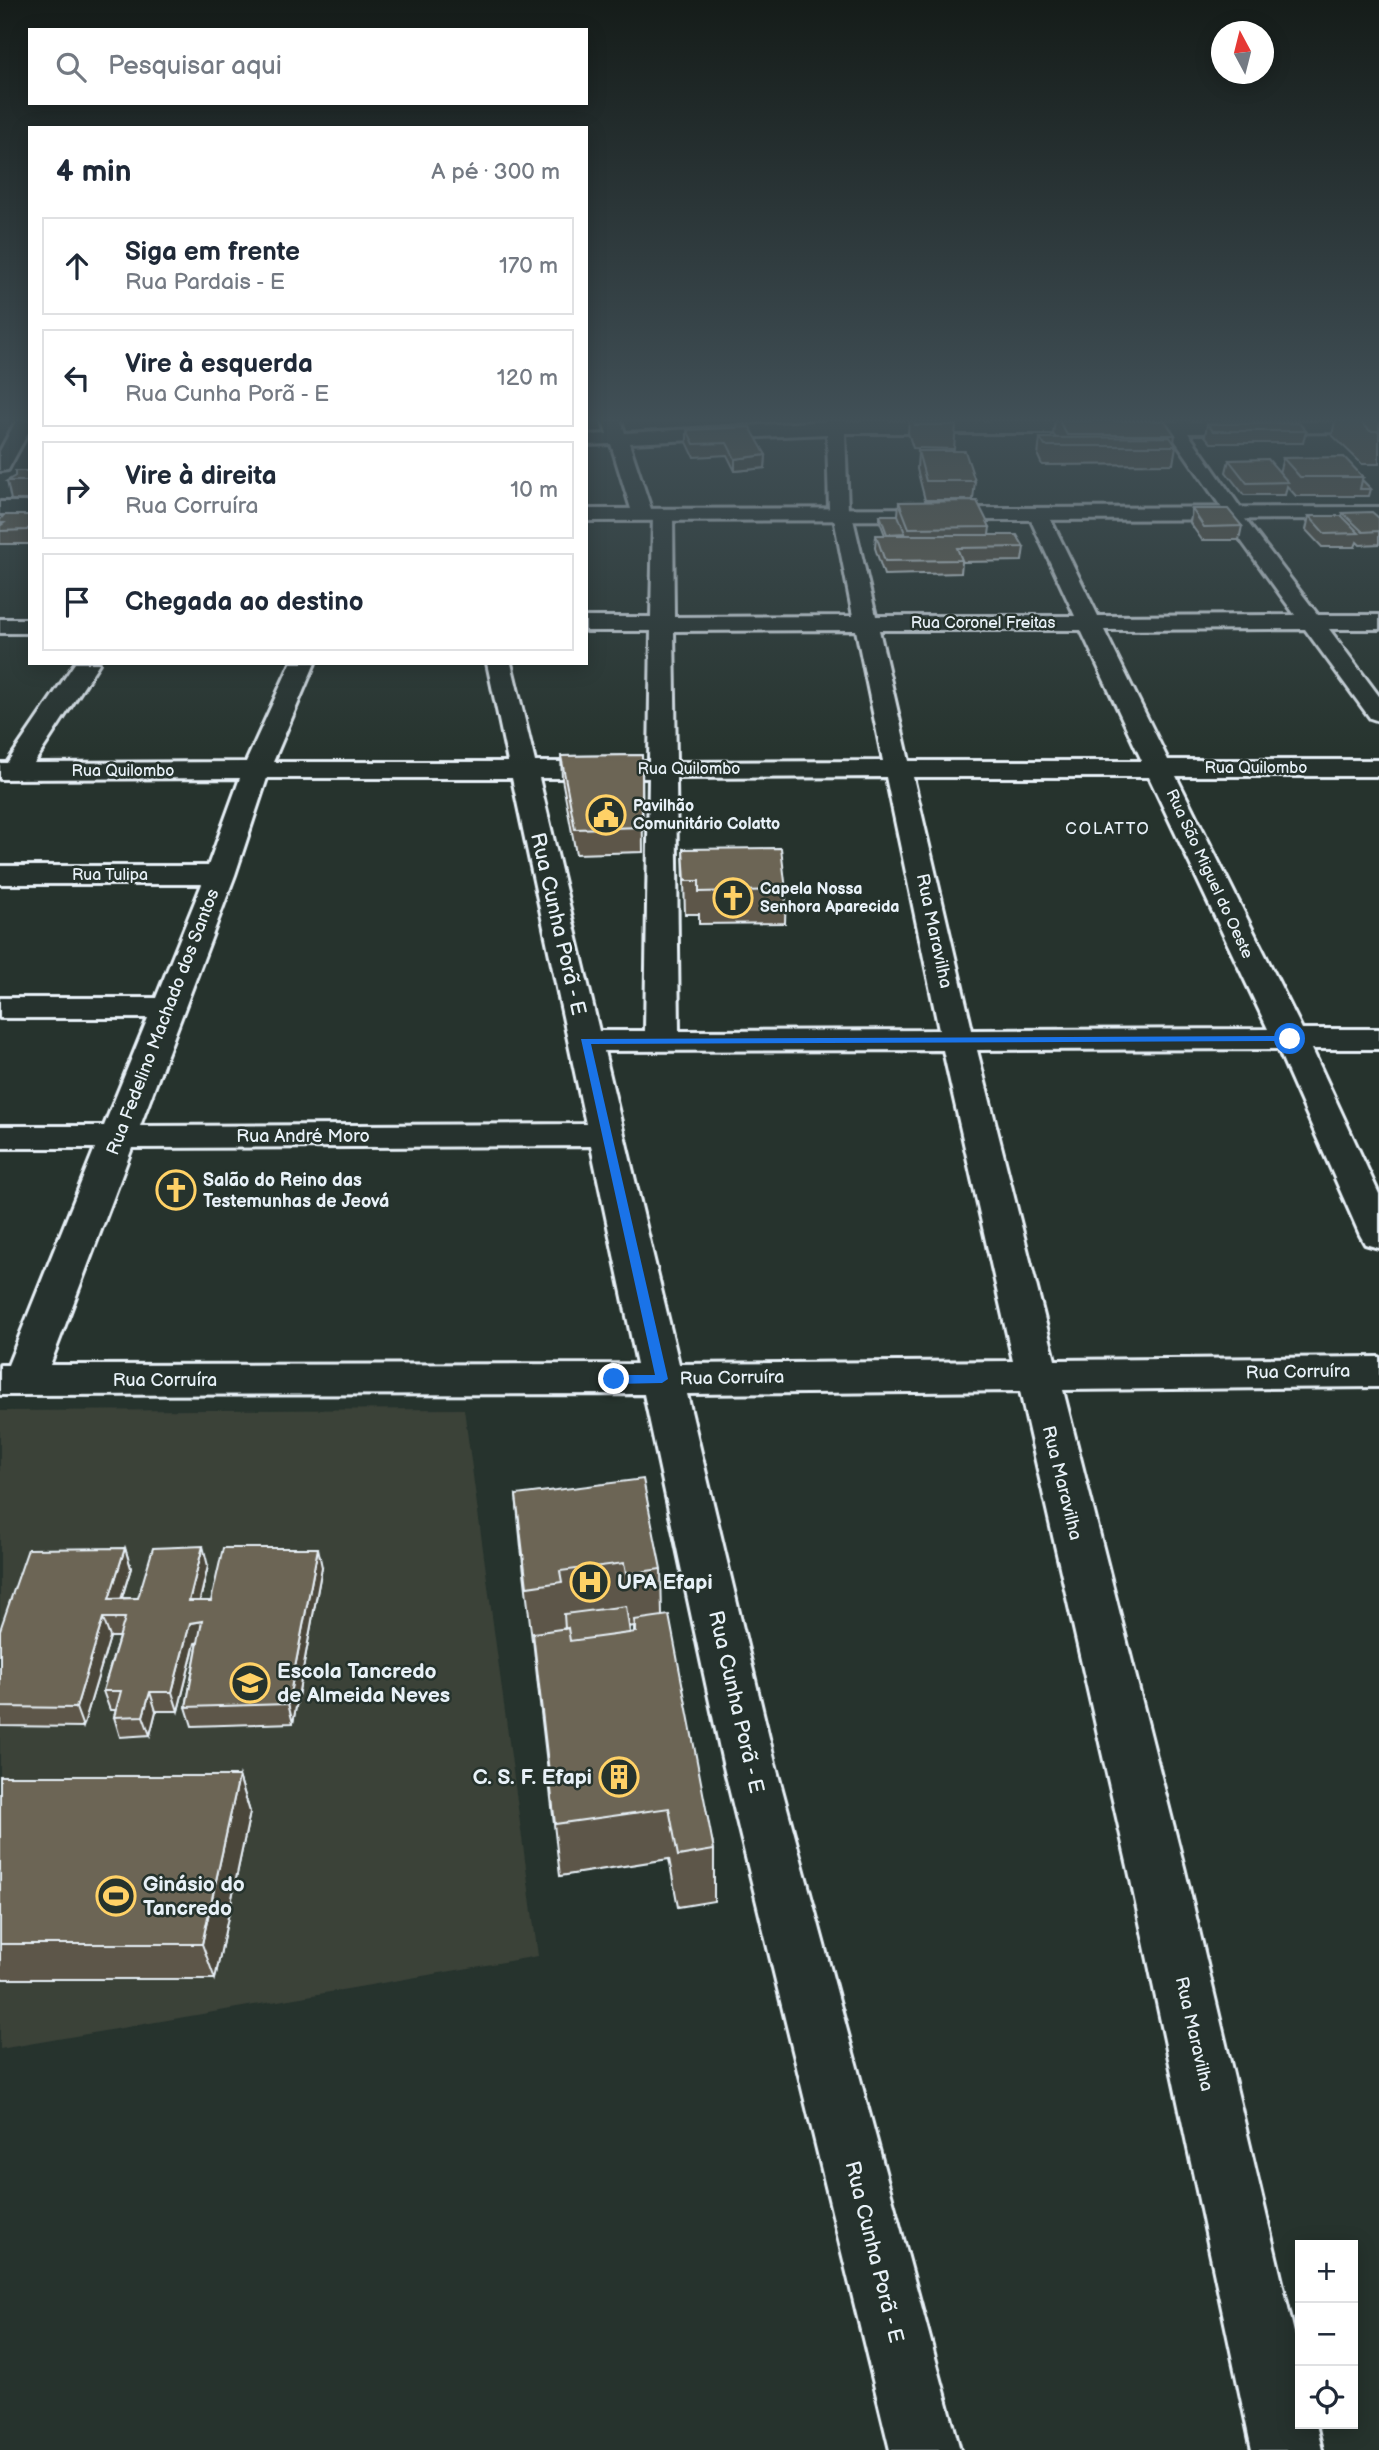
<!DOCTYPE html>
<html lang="pt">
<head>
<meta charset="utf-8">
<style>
  body { margin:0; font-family:"Balsamiq Sans",sans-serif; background:#f6f6f7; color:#1f2937 }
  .controls { position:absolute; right:21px; bottom:21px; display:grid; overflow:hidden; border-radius:0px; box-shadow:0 4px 18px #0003 }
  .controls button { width:63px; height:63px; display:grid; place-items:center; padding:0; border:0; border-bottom:2px solid #e0e1e3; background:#fff; color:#1f2937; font:35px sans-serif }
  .compass { position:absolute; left:1211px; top:21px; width:63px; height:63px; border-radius:50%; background:#fff; box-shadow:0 4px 18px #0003; rotate:353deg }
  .stop { position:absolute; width:21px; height:21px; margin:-16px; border:5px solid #1a73e8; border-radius:50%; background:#fff }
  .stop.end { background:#1a73e8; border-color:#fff; box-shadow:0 2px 7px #0008 }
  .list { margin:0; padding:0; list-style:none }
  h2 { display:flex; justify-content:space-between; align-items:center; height:91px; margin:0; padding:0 28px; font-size:30px }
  h2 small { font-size:23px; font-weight:400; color:#747a83 }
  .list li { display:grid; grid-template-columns:46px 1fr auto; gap:21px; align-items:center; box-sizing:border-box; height:98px; margin:0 14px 14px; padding:0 14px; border:2px solid #e0e1e3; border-radius:0px }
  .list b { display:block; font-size:26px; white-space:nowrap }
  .list p { margin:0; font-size:23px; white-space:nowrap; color:#747a83 }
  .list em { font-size:23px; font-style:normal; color:#747a83 }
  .icon { flex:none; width:38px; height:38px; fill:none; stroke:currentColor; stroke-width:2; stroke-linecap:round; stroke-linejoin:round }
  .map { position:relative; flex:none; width:1379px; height:2450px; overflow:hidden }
  .search { position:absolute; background:#fff; box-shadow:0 4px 18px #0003; left:28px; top:28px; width:560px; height:77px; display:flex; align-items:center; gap:18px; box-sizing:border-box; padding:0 24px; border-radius:0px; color:#747a83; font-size:26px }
  .panel { position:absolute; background:#fff; box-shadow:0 4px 18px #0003; left:28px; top:126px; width:560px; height:539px; border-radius:0px }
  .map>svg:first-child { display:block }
</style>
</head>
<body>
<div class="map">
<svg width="1379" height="2450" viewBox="0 0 1379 2450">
  <rect width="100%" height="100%" fill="#26332d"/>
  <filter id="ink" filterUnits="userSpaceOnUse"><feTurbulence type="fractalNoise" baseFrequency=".0143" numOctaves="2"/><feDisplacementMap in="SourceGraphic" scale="14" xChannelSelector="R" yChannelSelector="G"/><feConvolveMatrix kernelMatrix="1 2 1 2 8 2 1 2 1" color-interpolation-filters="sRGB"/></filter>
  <g filter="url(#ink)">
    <!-- built -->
    <path fill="#3b4239" d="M464,1409L538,1956L0,2049V1411Z"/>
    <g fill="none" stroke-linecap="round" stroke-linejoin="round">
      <!-- minor casing -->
      <g stroke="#e8f1f8" stroke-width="6">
        <path id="minor" d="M16,421H30V429L8,470L0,471V451Z
          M603,421H621L625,433L826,421L1379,422V432L1188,433L1240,507L1238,510L1318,615H1379V629H1329L1379,696V721L1370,718L1305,629L1104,630L1168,760H1379V776H1176L1302,1029H1379V1049H1312L1379,1194V1248L1365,1244L1360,1235L1278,1049L977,1050L1055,1360L1379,1357V1387L1063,1390L1185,1871L1300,2358V2424H1316L1322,2450H1252L1129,1871L1020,1391L687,1394L775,1763L960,2450H890L723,1763L644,1394L0,1395V1365H8L95,1148H0V1126H104L148,1018H0V998H156L202,884H0V866H208L240,778L0,779V763H7L75,663H99L34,763L246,762L291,663H315L273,762H508L487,663H511L535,762H649L651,631H586V617H651L653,515L656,511H670L673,515L674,617L853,616L833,513L829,509L827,434L629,443L651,509L648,513H634L631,509L611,444L586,445V435L607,434ZM845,433H1170L1224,511L1222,514L1295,615L1098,616L1048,514L1045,510H1031L1028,514L1075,616H876L852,515L848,510ZM856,630L883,761L676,762L674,631ZM879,630H1081L1142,761H909ZM886,777L939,1030L679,1031L676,778ZM913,777H1149L1268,1029L972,1030ZM267,778H512L586,1124L140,1126L235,875ZM539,778H649L645,1031H599ZM943,1050L1013,1361L679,1364L604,1051ZM591,1146L637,1364L50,1365L132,1148Z
          M0,619H30V633H0Z"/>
      </g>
      <!-- major casing -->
      <g stroke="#e8f1f8" stroke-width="6">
        <path id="major" d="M0,502H30V514H0Z
          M1379,507V519L586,521V509Z"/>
      </g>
      <!-- minor -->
      <use href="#minor" fill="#26332d" fill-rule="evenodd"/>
      <!-- major -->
      <use href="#major" fill="#26332d" fill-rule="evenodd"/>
    </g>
    <!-- wall -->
    <path fill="#5d5748" stroke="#e8f1f8" stroke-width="2" fill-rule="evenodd" d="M909,421H955L956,425L954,449L913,448L908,433Z
      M1055,421H1165L1175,435L1174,442L1176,446L1173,464L1042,465L1038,456L1040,438H1056L1053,434Z
      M1335,421H1379V464H1362L1332,435Z
      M1207,424L1306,431L1303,443H1211L1205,436Z
      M687,430L766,455L765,468L735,471L727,455L694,457L687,442Z
      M918,451L975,481L973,500H925L917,469Z
      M1283,458L1363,477L1362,480L1371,489L1369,496H1296L1287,486L1285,495H1244L1226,472L1229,460L1279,473Z
      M30,471V500H11L7,481Z
      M899,502L990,527L989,535L1024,547L1022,561L962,562L961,573L884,575L875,548L876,535H885L880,522V515H898Z
      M1192,509L1242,526L1239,540H1202L1190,523Z
      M1343,513L1379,518V544L1360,545L1357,542L1355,547H1322L1306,530L1309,516H1342Z
      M30,515V544H0V520Z
      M642,755L643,852L576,854L562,779L561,756Z
      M683,849L786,890L785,923L699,924V914H685Z
      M516,1495L661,1569L662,1616L714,1850V1901L678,1907L669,1859L560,1876L538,1686L533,1639L532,1640L521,1547ZM634,1626V1633H630L629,1627Z
      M125,1548L131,1568L122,1598H138L208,1566L200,1601H211L322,1567L293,1723L192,1726L186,1707L198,1642L195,1643L178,1711H156L150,1735L120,1737L114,1717L116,1710H110L103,1691L119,1637H110L83,1727L0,1726V1630Z
      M0,1776H239L250,1812L215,1979H0Z"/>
    <!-- shaded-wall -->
    <path fill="#4c473b" stroke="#e8f1f8" stroke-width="2" d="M766,455L765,468L735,471V459Z
      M203,1546L208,1566L195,1620L189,1601Z
      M125,1548L131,1568L115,1618L109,1599Z
      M318,1548L322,1567L293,1723L288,1704Z
      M103,1618L110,1637L83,1727L76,1708Z
      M202,1621L207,1640L195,1643L178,1711L172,1692L190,1623Z
      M150,1692L156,1711L150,1735L143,1716Z
      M239,1776L250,1812L215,1979L202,1944Z"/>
    <!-- building -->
    <path fill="#6c6554" stroke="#e8f1f8" stroke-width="2" d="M914,421H955L956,425H915Z
      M1059,421H1165L1175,435H1067Z
      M1360,421H1379V431H1370Z
      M1299,423L1306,431H1213L1207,424Z
      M750,427L766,455L735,459L727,443L694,444L687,430Z
      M1170,437L1176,446H1045L1040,438Z
      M918,451H965L975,481H926Z
      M1344,457L1363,477H1300L1283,458Z
      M1268,459L1288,482L1247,483L1229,460Z
      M15,471H30V481H7L15,476Z
      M1362,480L1371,489H1360Z
      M977,501L990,527L909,528L899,502Z
      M1192,509H1228L1242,526L1204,527Z
      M1372,512L1379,518V531L1363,532L1343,513Z
      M4,515H30V527L27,530L0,531V526L4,523H0V520Z
      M880,515H898L905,533L887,534Z
      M1309,516H1342L1359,533L1325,534Z
      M876,535H1017L1024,547L957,548L962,560L885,561Z
      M642,755V827L575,829L561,756Z
      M781,848L786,890L699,892V881H685L683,849Z
      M643,1479L661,1569L626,1574L624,1563L560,1571L562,1582L527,1587L516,1495Z
      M203,1546L189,1601H211L223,1548H318L288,1704L186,1707L202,1621L190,1623L172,1692H150L143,1716L114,1717L121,1691H103L125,1618H103L76,1708L0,1707V1630L28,1549L125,1548L109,1599L138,1598L153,1548Z
      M626,1606L630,1633L570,1641L568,1628L565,1629L564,1614Z
      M669,1615L714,1850L678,1856L669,1808L555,1824L533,1633L568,1628L570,1641L636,1632L634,1620Z
      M0,1776H239L202,1944H0Z"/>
  </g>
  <!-- sky -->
  <linearGradient id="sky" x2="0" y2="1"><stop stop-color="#151c19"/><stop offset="0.55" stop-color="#415057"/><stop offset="1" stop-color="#415057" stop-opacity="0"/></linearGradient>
  <rect width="1379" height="764" fill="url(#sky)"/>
  <!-- route -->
  <path fill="#1a73e8" d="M1290,1036L1295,1039L1293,1041L591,1044L668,1379L662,1383L614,1384L608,1379L614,1375H655L581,1039Z"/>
  <!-- icons -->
  <defs>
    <g id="civic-ring" transform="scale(2.0125)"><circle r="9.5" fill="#26332d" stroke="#ffd166" stroke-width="1.5"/><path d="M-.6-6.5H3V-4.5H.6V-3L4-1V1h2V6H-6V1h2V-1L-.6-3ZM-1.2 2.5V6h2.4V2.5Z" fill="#ffd166"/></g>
    <g id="church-ring" transform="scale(2.0125)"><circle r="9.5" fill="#26332d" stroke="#ffd166" stroke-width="1.5"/><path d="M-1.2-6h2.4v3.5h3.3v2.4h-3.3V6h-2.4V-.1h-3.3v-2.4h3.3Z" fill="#ffd166"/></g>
    <g id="hospital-ring" transform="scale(2.0125)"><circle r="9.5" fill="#26332d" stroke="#ffd166" stroke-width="1.5"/><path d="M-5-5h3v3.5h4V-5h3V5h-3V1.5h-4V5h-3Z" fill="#ffd166"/></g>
    <g id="school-ring" transform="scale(2.0125)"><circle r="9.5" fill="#26332d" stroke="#ffd166" stroke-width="1.5"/><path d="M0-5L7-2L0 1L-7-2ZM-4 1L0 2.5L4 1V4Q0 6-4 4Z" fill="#ffd166"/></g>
    <g id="building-ring" transform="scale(2.0125)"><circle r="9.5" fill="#26332d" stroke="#ffd166" stroke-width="1.5"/><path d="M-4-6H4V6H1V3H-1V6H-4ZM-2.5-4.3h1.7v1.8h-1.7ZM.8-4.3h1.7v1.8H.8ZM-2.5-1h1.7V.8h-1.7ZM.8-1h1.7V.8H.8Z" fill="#ffd166"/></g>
    <g id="stadium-ring" transform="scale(2.0125)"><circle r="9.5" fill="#26332d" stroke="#ffd166" stroke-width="1.5"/><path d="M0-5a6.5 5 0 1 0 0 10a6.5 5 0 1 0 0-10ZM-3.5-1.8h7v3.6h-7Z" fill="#ffd166"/></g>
  </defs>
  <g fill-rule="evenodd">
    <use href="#civic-ring" x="606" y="815"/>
    <use href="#church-ring" x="733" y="898"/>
    <use href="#church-ring" x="176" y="1190"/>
    <use href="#hospital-ring" x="590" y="1582"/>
    <use href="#school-ring" x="250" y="1683"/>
    <use href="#building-ring" x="619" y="1777"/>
    <use href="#stadium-ring" x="116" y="1896"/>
  </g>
  <g text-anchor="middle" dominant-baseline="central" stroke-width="5" stroke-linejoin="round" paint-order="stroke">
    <!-- far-street labels -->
    <g font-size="16" fill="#e8f1f8" stroke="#26332d">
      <text x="983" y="623">Rua Coronel Freitas</text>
      <text x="1256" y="768">Rua Quilombo</text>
      <text x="689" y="769">Rua Quilombo</text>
      <text x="123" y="771">Rua Quilombo</text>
      <text transform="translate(1209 874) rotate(65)">Rua São Miguel do Oeste</text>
      <text x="110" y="875">Rua Tulipa</text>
    </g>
    <!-- far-poi labels -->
    <g font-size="16" font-weight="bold" fill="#e8f1f8" stroke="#26332d" text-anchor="start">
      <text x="633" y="806">Pavilhão<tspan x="633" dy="18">Comunitário Colatto</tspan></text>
      <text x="760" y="889">Capela Nossa<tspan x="760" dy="18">Senhora Aparecida</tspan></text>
    </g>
    <!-- far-neighbourhood labels -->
    <g font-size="16" letter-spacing="2" fill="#e8f1f8" stroke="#26332d">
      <text x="1108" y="829">COLATTO</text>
    </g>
    <!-- street labels -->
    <g font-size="18" fill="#e8f1f8" stroke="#26332d">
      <text transform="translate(934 931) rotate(78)">Rua Maravilha</text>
      <text transform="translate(163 1022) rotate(-69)">Rua Fedelino Machado dos Santos</text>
      <text x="303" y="1136">Rua André Moro</text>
      <text transform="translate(1298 1372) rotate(-1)">Rua Corruíra</text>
      <text transform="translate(732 1378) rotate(-1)">Rua Corruíra</text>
      <text x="165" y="1380">Rua Corruíra</text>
      <text transform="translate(1062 1483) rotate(76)">Rua Maravilha</text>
      <text transform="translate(1194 2034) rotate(77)">Rua Maravilha</text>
    </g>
    <!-- poi labels -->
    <g font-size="18" font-weight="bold" fill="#e8f1f8" stroke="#26332d" text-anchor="start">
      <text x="203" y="1180">Salão do Reino das<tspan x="203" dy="21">Testemunhas de Jeová</tspan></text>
    </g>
    <!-- near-street labels -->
    <g font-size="21" fill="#e8f1f8" stroke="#26332d">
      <text transform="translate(558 924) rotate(77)">Rua Cunha Porã - E</text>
      <text transform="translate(736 1702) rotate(77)">Rua Cunha Porã - E</text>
      <text transform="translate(874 2252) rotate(76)">Rua Cunha Porã - E</text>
    </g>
    <!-- near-poi labels -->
    <g font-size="21" font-weight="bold" fill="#e8f1f8" stroke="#26332d" text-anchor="start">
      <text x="617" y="1582">UPA Efapi</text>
      <text x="277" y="1671">Escola Tancredo<tspan x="277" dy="24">de Almeida Neves</tspan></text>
      <text x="592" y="1777" text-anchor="end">C. S. F. Efapi</text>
      <text x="143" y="1884">Ginásio do<tspan x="143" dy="24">Tancredo</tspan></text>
    </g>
  </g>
</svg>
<div class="controls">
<button>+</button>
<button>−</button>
<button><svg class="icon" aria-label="locate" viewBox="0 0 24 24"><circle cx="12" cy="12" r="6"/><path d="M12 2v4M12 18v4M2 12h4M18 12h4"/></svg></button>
</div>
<svg class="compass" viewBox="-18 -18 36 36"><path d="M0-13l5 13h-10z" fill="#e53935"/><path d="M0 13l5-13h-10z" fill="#747a83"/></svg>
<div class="stop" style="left:1290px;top:1039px"></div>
<div class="stop end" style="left:614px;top:1379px"></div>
<div class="search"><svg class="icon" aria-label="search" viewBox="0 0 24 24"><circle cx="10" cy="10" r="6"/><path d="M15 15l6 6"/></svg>Pesquisar aqui</div>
<section class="panel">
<h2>4 min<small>A pé · 300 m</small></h2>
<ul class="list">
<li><svg class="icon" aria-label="ahead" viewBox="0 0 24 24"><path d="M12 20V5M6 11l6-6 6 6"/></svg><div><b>Siga em frente</b><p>Rua Pardais - E</p></div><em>170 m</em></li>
<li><svg class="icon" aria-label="left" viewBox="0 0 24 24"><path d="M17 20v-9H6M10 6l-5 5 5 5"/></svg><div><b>Vire à esquerda</b><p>Rua Cunha Porã - E</p></div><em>120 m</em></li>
<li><svg class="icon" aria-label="right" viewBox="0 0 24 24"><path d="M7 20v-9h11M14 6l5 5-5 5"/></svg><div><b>Vire à direita</b><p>Rua Corruíra</p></div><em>10 m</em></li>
<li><svg class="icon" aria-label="arrive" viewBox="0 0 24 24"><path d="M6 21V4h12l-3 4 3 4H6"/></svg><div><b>Chegada ao destino</b></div></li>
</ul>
</section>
</div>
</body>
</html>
